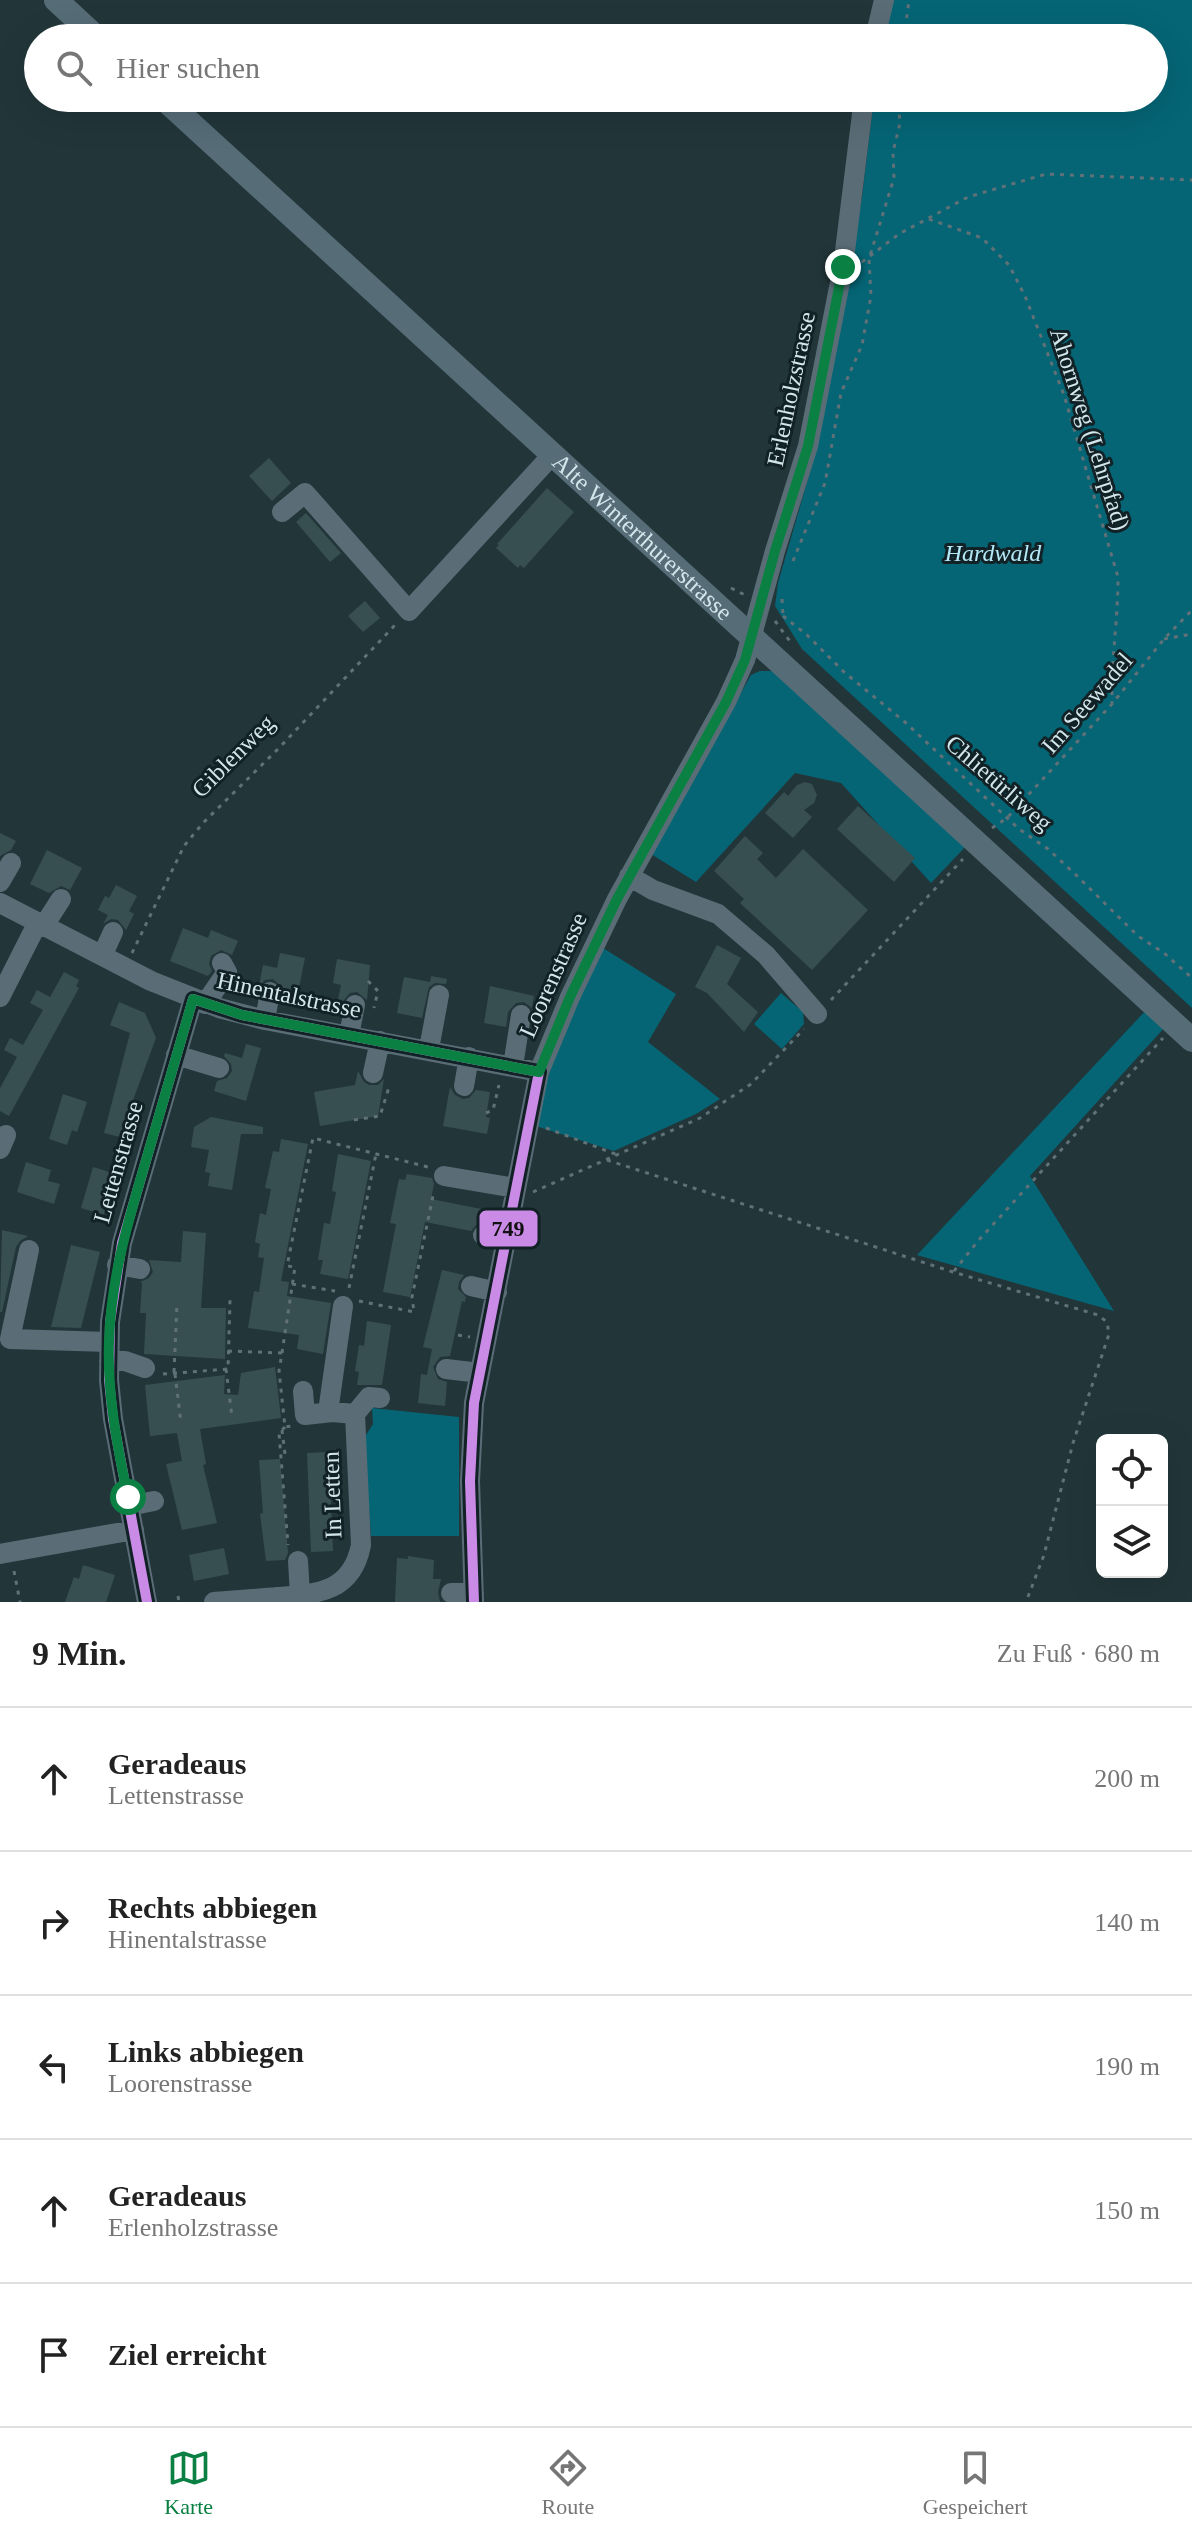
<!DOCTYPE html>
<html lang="de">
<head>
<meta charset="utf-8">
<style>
  body { margin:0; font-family:"Times New Roman",serif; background:#f6f6f6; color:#222 }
  .controls { position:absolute; right:24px; bottom:24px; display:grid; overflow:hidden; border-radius:12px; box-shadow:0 8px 32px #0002 }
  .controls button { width:72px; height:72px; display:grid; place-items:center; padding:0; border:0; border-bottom:2px solid #e0e0e0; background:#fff; color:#222; font:40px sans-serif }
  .stop { position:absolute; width:24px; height:24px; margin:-18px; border:6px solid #0b8043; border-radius:50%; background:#fff }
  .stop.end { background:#0b8043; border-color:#fff; box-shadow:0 2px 8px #0008 }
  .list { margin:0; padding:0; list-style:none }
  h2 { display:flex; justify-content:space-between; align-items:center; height:104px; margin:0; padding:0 32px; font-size:34px }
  h2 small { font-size:26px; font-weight:400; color:#767676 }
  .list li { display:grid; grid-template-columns:52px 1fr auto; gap:24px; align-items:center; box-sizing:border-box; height:144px; padding:0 32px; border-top:2px solid #e0e0e0 }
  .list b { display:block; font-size:30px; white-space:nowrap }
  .list p { margin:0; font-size:26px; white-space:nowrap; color:#767676 }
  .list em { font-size:26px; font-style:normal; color:#767676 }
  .icon { flex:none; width:44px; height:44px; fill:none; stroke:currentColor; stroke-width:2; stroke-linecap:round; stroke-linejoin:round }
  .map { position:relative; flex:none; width:1192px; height:1602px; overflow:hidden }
  .search { position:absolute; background:#fff; box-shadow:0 8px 32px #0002; left:24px; right:24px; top:24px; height:88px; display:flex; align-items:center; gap:20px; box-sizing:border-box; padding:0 28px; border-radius:44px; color:#767676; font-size:30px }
  .sheet { height:824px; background:#fff }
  nav { display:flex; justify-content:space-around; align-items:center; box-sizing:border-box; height:112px; border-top:2px solid #e0e0e0; background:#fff; font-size:22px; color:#767676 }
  nav a { display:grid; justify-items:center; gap:4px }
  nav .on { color:#0b8043 }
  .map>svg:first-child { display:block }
</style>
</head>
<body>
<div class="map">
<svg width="1192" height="1602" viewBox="0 0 1192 1602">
  <rect width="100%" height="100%" fill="#22363a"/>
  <!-- green -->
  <path fill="#056575" d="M893,0H1192V1008L802,649L775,606L778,583L814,458L862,197L874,98H1154V38H885Z
    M760,671H771L780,676L969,843L931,883L841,783L795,773L696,882L651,854L751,675Z
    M603,948L676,994L648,1042L720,1099L696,1114L614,1151L536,1126L549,1073L576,998Z
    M781,993L803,1012L804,1024L782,1049L754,1024Z
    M1148,1008L1165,1027L1030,1176L1114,1311L917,1255Z
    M372,1408L459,1417V1536H371L364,1438L373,1424Z"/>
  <!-- building -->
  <path fill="#384f51" d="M269,458L291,483L272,501L249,476Z
    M547,488L574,512L524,568L520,565L518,568L496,548L499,545L497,544Z
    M306,513L341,553L330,562L296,522Z
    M365,601L380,618L363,632L348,616Z
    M805,782L812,784L817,795L814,803L804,810L812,817L793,838L765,813L784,792L788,796L797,785Z
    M858,806L915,858L894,882L837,829Z
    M0,833L16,841L11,850L0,856Z
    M745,836L763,853L757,859L776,878L803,849L868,910L812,970L740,903L744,899L714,871Z
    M47,850L82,868L70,890L61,886L49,893L30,884Z
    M116,885L137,896L129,911L134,914L126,930L118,920L111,919L103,924L108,915L98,910L105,896L109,898Z
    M183,928L208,938L211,930L238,941L232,955L221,950L211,956L209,964L212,971L208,976L170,961Z
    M717,945L741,958L727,984L758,1012L744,1032L707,993L695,987Z
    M280,953L305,958L297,998L283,995L282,987L273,979L265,980L259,986L263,965L277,968Z
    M337,959L370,965L367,1000L357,992L350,993L343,1001L338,1000L341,985L333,983Z
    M64,972L79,980L76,986L79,988L9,1116L0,1111V1088L17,1057L4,1050L10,1038L23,1045L43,1010L30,1003L37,990L50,997Z
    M431,976L447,979L446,984L435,983L429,987L422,1018L397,1013L404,977L430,982Z
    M490,986L534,996L532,1008L524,1002L516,1003L508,1012L506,1027L484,1023Z
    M119,1002L145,1013L156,1038L133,1100L138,1101L128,1139L104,1133L130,1033L110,1025Z
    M246,1044L261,1048L246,1101L214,1091L217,1081L227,1078L232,1071L231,1064L224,1056L225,1053L242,1058Z
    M358,1071L364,1082L369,1085H378L384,1079L378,1116L320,1126L314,1092L355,1085Z
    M450,1087L455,1095L463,1099L469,1098L476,1090L490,1092L486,1117L490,1118L487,1134L443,1126Z
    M63,1094L87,1102L77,1132L72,1130L67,1145L49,1139Z
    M211,1117L263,1127V1134H241L232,1190L208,1186L210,1173L205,1172L209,1150L191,1147L194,1127Z
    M281,1139L308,1144L281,1281L289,1282L287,1296L331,1303L323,1354L297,1349L299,1335L248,1328L254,1291L259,1292L264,1258L258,1257L260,1244L255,1242L260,1213L266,1215L271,1189L265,1188L273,1151L279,1152Z
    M338,1154L371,1161L348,1279L320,1274L323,1260H318L324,1223L330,1224L336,1192L332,1191Z
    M26,1162L51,1170L48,1181L60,1184L54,1204L17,1192Z
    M93,1167L116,1174L104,1215L81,1208Z
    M407,1174L432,1178L434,1184L431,1199L481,1209L478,1223L471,1231L425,1222L410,1297L383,1292L396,1224L390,1223L399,1179L405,1180Z
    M2,1230L28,1236L20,1241L16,1247L2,1312H0Z
    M183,1231L206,1233L201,1308H226L225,1359L144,1354L146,1313H140L142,1283L140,1282L149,1278L153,1272L149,1260L181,1262Z
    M71,1245L100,1252L81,1328L51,1327Z
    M442,1270L464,1275L459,1282L458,1289L466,1297L465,1302L462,1301L450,1356L440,1357L433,1367L438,1379L447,1382L445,1406L418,1403L421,1374L427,1375L432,1349L423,1347Z
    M367,1321L391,1325L382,1385H357L359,1372L355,1371L359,1345L364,1346Z
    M275,1367L281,1418L200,1429L206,1464L203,1465L217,1523L182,1530L166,1464L182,1461L177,1433L150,1436L145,1385L225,1375L224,1394L238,1395L241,1373Z
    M329,1452L333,1551L311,1552L307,1453Z
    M280,1459L288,1553L285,1560L266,1561L260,1514L263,1513L259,1460Z
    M224,1548L229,1574L194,1581L189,1555Z
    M408,1556L434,1560L433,1579H441L438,1592L440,1602H395L397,1558L408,1559Z
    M83,1565L115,1575L106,1602H65L74,1577L79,1579Z"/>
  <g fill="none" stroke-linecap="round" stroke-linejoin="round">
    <!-- path -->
    <path stroke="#607178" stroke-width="3" stroke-dasharray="4 6" stroke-linecap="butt" d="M116,32L122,38
      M904,38L909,0
      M929,219L982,238L1009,265L1025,296L1064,395L1118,577C1118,620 1111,660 1112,704
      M862,262L899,234L968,197L1046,174L1192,180
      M793,561L825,483L841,393L862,345L871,296L869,259L894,178L893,152L900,123L898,98
      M731,588L745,595
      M782,599L783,616
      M783,616L807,635L844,672L906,723L1019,829L1048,849L1075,874L1138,936L1164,953L1192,978
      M775,621L792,644
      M1164,639L1192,634
      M992,828L1007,818L1112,704L1164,639L1192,610
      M132,953L184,846L203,823L280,747L395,625
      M368,981L378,991L374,1008
      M831,1000L963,859
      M486,1113L493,1110L499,1085
      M354,1120L380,1116L390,1084
      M546,1128L618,1155
      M607,1160L953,1272L1098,1315L1107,1322L1109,1334L1073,1443L1044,1555L1026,1602
      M533,1192L700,1118L751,1084L804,1029
      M954,1271L978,1241L1163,1038
      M292,1284L335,1291
      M349,1288L376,1154
      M359,1301L414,1312L412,1297L434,1191
      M458,1335L470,1337
      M228,1351L282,1353L279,1371L285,1427L293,1426
      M282,1353L295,1267L287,1266L313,1138L428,1167
      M226,1369L232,1417
      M174,1372L177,1304
      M163,1374L228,1369L230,1300
      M175,1374L181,1423
      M285,1427L279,1433L288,1545
      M282,1430L285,1454
      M328,1471H338
      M14,1571L20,1602
      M178,1596L179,1602"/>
    <!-- minor -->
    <path stroke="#5a6d77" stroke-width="20" d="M875,38L884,0
      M282,512L305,493L409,611L553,454
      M629,876L653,890L718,914L766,955L817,1014
      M0,882L11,863
      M0,903L151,981L219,1008L265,1020L539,1072
      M43,927L61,899
      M102,956L113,932
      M0,997L37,924
      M205,1004L227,972L222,963
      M265,1020L270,992
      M349,1035L355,1005
      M429,1049L439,995
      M176,1055L219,1068
      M513,1066L521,1015
      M373,1073L380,1041
      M464,1086L469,1057
      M0,1149L6,1135
      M444,1176L515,1188
      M483,1235L507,1240
      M29,1250L10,1339L109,1342
      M117,1265L140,1269
      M471,1286L497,1292
      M109,1361H125L145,1368
      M446,1369L480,1373
      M303,1391L305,1415L332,1412L355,1414L369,1397L380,1398
      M328,1412L343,1306
      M129,1506L154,1501
      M0,1554L134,1530
      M298,1561L300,1595
      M451,1593H474
      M147,1602L113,1419L109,1380L110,1322L122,1243L193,999
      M214,1602C235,1600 256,1599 278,1597C318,1594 352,1592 361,1545L355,1414
      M474,1602L470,1481L474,1403L539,1072L570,997L617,899L726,702L745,660L775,551L808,446L843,267L864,98"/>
    <!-- major -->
    <g stroke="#566d78" stroke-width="24">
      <path d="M56,0L97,38"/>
      <path id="s1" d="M163,98L1192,1040"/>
    </g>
    <!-- bus-1 casing -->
    <g stroke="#112125" stroke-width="16">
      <path id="bus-1" d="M147,1602L113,1419L109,1380L110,1322L122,1243L193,999L242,1015L539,1072L474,1403L470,1481L474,1602"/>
    </g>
    <!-- bus-1 -->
    <use href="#bus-1" stroke="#ca8be6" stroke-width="10"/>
  </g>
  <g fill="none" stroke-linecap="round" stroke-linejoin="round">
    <!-- route -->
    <path stroke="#0b8043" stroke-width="10" d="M128,1497C117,1445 107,1394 109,1341C111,1277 129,1218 147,1157C162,1104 178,1052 193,999L242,1015L539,1072L570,997L617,899L726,702L745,660L775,551L808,446L843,267"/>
  </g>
  <g text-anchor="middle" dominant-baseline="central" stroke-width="6" stroke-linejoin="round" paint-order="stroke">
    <!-- street labels -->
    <g font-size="24" fill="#d2e6eb" stroke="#112125">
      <text transform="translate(791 389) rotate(-78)">Erlenholzstrasse</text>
      <text transform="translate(1090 429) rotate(72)">Ahornweg (Lehrpfad)</text>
      <text stroke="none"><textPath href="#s1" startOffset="650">Alte Winterthurerstrasse</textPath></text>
      <text transform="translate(1087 703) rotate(-49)">Im Seewadel</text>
      <text transform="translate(233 756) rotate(-45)">Giblenweg</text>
      <text transform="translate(999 783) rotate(41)">Chlietürliweg</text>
      <text transform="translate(553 975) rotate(-66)">Loorenstrasse</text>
      <text transform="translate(289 995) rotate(12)">Hinentalstrasse</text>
      <text transform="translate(118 1162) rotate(-74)">Lettenstrasse</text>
      <text transform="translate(332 1495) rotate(-92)">In Letten</text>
    </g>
    <!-- park labels -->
    <g font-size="24" font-style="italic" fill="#b4e9f7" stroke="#112125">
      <text x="993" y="553">Hardwald</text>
    </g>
  </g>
  <rect stroke="#112125" stroke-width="3" x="478" y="1209" width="61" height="39" rx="8" fill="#ca8be6"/>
  <g font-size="22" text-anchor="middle" font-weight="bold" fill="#111">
    <text x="508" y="1236">749</text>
  </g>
</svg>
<div class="controls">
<button><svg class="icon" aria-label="locate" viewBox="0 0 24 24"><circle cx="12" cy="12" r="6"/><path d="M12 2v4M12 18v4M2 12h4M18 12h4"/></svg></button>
<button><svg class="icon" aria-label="layers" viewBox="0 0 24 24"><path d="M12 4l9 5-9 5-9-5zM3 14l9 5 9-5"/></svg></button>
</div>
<div class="stop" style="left:128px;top:1497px"></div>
<div class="stop end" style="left:843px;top:267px"></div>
<div class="search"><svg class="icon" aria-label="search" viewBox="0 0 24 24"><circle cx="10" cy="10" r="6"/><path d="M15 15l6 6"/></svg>Hier suchen</div>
</div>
<section class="sheet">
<h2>9 Min.<small>Zu Fuß · 680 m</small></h2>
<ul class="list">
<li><svg class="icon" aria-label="ahead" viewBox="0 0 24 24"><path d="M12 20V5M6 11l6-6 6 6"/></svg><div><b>Geradeaus</b><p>Lettenstrasse</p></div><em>200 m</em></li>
<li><svg class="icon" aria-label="right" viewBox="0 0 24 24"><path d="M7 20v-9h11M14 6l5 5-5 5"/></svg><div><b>Rechts abbiegen</b><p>Hinentalstrasse</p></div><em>140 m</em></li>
<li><svg class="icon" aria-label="left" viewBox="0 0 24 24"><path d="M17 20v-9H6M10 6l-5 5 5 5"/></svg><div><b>Links abbiegen</b><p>Loorenstrasse</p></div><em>190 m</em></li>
<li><svg class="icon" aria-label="ahead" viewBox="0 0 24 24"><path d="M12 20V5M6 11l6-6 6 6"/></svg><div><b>Geradeaus</b><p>Erlenholzstrasse</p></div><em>150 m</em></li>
<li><svg class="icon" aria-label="arrive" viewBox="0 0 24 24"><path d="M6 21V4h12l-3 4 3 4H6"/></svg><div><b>Ziel erreicht</b></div></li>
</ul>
</section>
<nav>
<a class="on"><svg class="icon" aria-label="map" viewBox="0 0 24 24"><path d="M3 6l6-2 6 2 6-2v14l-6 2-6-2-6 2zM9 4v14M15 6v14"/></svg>Karte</a>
<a><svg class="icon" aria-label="directions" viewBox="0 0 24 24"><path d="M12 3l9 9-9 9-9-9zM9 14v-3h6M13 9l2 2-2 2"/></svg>Route</a>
<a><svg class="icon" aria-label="saved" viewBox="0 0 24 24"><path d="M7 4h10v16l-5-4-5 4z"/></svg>Gespeichert</a>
</nav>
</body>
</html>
